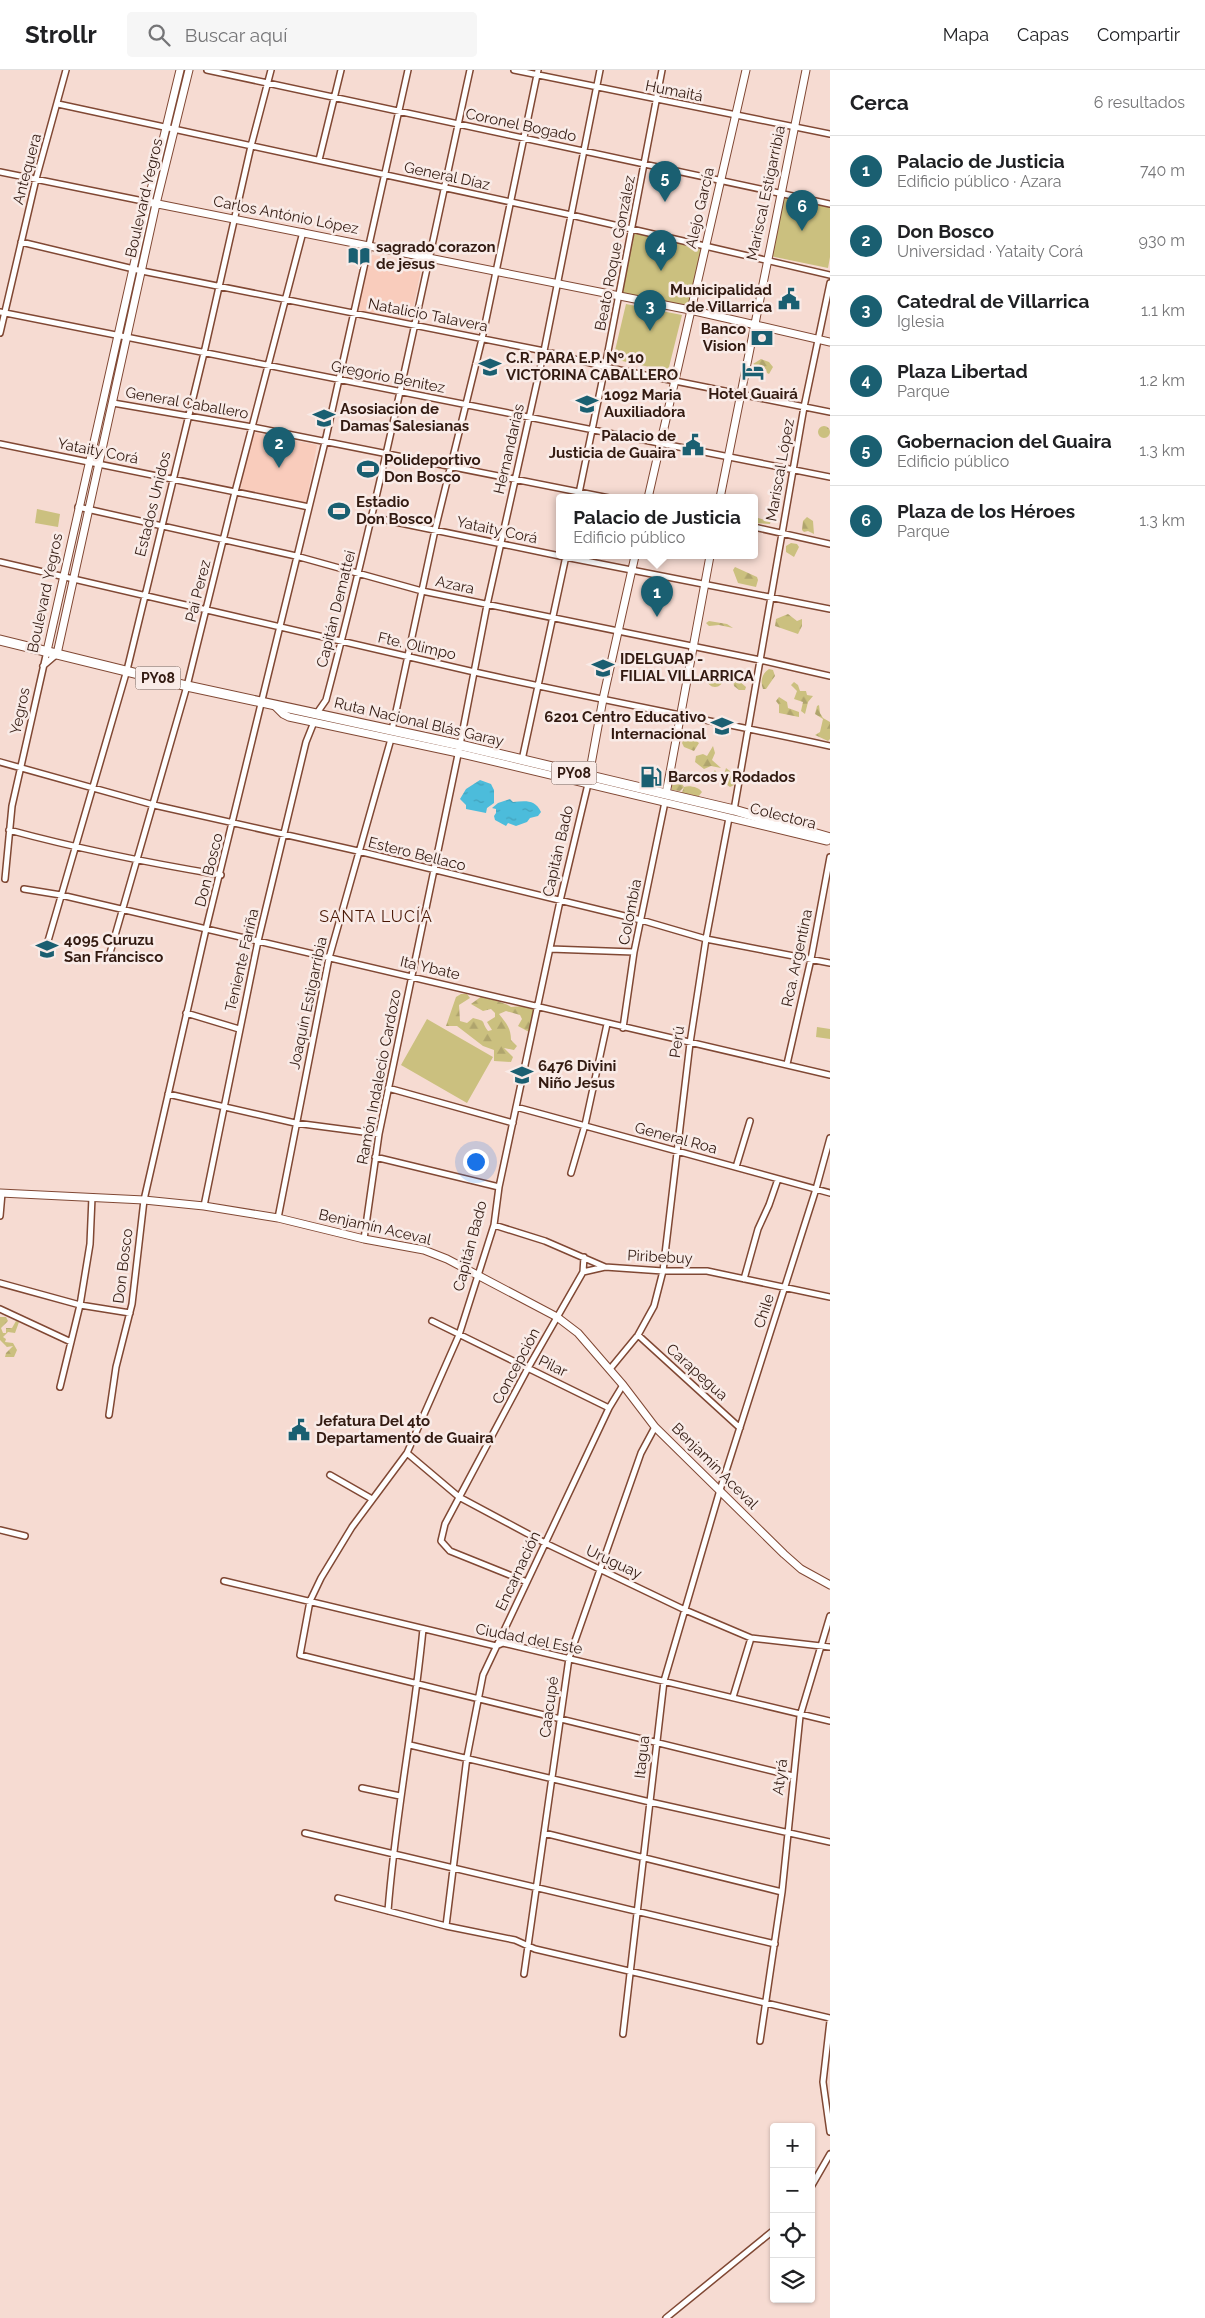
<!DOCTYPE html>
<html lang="es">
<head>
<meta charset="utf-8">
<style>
  body { margin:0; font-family:Raleway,sans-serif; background:#f6f6f6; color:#202124 }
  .controls { position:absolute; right:15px; bottom:15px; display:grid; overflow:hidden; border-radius:5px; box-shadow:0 1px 4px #0004 }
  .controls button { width:45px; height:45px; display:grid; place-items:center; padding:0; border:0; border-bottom:1px solid #e0e0e0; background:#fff; color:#202124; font:25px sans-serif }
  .you { position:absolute; left:475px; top:1091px; width:18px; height:18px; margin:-12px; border:4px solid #fff; border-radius:50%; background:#1a73e8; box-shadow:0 0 0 8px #1a73e833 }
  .badge { display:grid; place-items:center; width:32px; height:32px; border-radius:50%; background:#1a5f71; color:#fff; font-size:16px; font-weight:700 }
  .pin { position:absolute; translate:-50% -41px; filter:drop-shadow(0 1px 2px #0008) }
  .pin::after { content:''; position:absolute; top:26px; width:18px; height:15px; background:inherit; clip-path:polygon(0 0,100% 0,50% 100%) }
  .popup { position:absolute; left:556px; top:424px; width:202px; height:65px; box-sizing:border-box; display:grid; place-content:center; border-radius:5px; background:#fff; filter:drop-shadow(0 1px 4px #0005); font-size:16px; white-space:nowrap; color:#757577 }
  .popup b { font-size:19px; color:#202124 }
  .popup::after { content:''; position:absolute; left:50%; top:100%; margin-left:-10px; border:10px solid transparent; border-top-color:#fff }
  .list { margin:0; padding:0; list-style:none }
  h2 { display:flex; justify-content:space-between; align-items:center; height:65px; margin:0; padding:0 20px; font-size:21px }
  h2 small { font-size:16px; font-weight:400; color:#757577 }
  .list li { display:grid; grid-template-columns:32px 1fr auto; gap:15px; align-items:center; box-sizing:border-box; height:70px; padding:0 20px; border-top:1px solid #e0e0e0 }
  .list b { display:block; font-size:19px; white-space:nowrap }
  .list p { margin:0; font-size:16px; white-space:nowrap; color:#757577 }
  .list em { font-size:16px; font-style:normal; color:#757577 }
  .icon { flex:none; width:28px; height:28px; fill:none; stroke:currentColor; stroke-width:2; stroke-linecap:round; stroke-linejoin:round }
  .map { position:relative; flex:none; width:830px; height:2248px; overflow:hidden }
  header { display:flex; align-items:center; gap:30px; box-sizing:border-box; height:70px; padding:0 25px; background:#fff; border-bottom:1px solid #e0e0e0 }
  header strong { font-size:24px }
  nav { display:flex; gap:28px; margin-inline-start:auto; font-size:18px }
  .search { width:350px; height:45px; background:#f6f6f6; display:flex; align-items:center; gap:12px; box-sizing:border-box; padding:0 18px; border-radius:5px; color:#757577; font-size:19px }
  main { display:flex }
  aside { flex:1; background:#fff }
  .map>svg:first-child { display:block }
</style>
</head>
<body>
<header>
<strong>Strollr</strong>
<div class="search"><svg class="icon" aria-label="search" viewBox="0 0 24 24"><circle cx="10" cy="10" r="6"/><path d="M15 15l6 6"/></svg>Buscar aquí</div>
<nav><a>Mapa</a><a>Capas</a><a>Compartir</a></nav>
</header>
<main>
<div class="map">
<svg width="830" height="2248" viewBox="0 0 830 2248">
  <defs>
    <pattern id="forest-firs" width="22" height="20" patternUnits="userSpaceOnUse" patternTransform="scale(1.25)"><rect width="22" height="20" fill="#cbc07f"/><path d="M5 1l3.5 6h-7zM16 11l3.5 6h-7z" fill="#afa46d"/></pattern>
    <pattern id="water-ripples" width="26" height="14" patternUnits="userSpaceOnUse" patternTransform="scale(1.25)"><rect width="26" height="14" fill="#4cbcdb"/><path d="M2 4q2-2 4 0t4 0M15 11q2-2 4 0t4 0" fill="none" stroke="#43a1bb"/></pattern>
  </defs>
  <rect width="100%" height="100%" fill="#f6dbd2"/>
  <!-- built -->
  <path fill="#f9ccbc" d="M368,184L422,195L410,254L355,243Z
    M252,362L317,375L306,434L240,422Z"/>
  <!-- forest -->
  <path fill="url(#forest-firs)" d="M761,289L769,292L773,297L769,304L767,303L766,299H760L753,294Z
    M818 362a6 6 0 1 1 12 0a6 6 0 1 1-12 0Z
    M769,443L772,447L770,454L755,453V447L765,450Z
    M807,447L813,451L814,464L808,461L804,462L802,460L803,451Z
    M791,473L797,474L799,477L794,487L786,482V476Z
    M735,497L757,507L758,510L756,517L738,513L733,500Z
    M788,544L797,551L802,549V556L798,564L775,556L776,549Z
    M709,551L727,554L733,558L719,555L709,556L706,553Z
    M769,599L773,600L775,606L766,619H763C760,612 762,603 769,599Z
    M707 609a8 8 0 1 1 16 0a8 8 0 1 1-16 0Z
    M737,605L739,611L746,617L745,620H739L734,616L733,610Z
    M794,612L798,615L800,621H806L807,625L813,626L808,632L805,644L801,641L803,632L794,629L797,621L791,615Z
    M779,627L787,632L788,638L799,642V647L779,643V635L776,631Z
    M819,635L820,643L823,648L830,652V669L828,671L815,665L820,662L823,649L815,644L817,636Z
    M690,666L699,673L694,681L684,677L682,673L685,667Z
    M713,676L715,683L712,690L721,698L711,696L704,699L695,692L696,686L703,684L707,686Z
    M726,698L736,706L734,715L730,717L722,711Z
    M715,700L718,705L716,713L706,711L701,707L705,703L709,707Z
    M682,714L684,717C689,715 699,717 702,722L698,727L690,724L681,725L684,717L680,721L672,720V715Z
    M461,924H467L470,928L459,935L460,951L467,953L473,948C488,952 480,950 488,961L492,960L487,952L495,947V943L491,939L483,941L471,934L482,926C493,931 502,931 511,937L525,936L535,938L531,951L532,957L529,962L518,956L522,949L520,945L506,941L499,944C505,952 511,957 511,970L517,976L514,980L504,978L513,987L511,992L494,991V980L483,976L457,956H446L456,927Z
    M0,1247H6L8,1251L1,1258L3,1263H6V1258H12L16,1251L19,1252L15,1263L8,1262L3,1267L6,1269L5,1272L13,1273L17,1280L14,1287H5L6,1283L13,1276L7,1277L0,1270Z"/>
  <!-- park -->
  <path fill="#cbc07f" d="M781,125L830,136V187L828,198L770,186Z
    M633,161L703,177L689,238L621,224Z
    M626,234L682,245L668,301L613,289Z
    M37,439L60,444L58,457L35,453Z
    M427,949L493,987L467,1033L401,995Z
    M817,957L830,959V969L816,967Z"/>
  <!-- water -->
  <path fill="url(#water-ripples)" d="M480,710L491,714L494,720V733L487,738L486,743L466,739V735L460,729L466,719Z
    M510,729L513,732C525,731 535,729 541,742L538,746L530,748L527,752L516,756L508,753L506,756L495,750L494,746L496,743V739L492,738L498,733Z"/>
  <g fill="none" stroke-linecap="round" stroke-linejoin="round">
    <!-- street casing -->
    <g stroke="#804834" stroke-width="8">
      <path id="street" d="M207,0L830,134
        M514,0L830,64
        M58,34L571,145L830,205
        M319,90L341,0
        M0,102L148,132
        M21,172L142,201L544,281L605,297L830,342
        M0,242L830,407
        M0,263L36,109L66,0
        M113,333L252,357L609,428
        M0,374L309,437
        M578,428L605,297L662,0
        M78,437L296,486L422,521L760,590L830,606
        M371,447L560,486
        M754,457L830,474
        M560,486L830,539
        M0,492C157,527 313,566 470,601C590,628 710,650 830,676
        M43,596L57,584
        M317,643L326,630C381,422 424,210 470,0
        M392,660L435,460L482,269L538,0
        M522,690L566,486
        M0,692L154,735L358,781L641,850L706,869L830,893
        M588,714L560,831L499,1117L494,1155L459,1265L407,1383L352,1457L321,1508L310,1531L300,1585L793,1706
        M734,740L804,337L830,213
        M9,760C79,779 149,793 221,805
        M5,809L12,736L47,581
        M24,819L61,825L830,1005
        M48,871L127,600L204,283L251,76L271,0
        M550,879L634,882
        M110,883L187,616L235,422L303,162
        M186,943L239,959
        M623,958L634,882L665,732
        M787,994L811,889L830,787
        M388,1018L513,1053
        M168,1024L295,1053L379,1064
        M516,1037L830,1123
        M375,1087L499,1117
        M736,1097L750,1051
        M571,1103L585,1055L607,954
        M204,1136L258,871L306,672L314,652
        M0,1146L2,1123
        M278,1148L329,888L391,669
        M494,1155L545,1171L605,1197L663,1201H707L830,1227
        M364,1169L379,1064L460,675L487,535L544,281L600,0
        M583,1202L584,1187
        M744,1209L758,1159L769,1135L778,1109
        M0,1213L80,1235L130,1243
        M0,1239L71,1272
        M432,1251L609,1338
        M638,1265L740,1358
        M610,1299L638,1265L654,1236L663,1201L690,973L706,869L729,748
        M60,1317L80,1235L90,1174L92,1127
        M109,1345L116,1297L132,1234L144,1130L206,859L325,372L408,0
        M407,1383L459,1427L545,1473L685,1540L751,1568L830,1577
        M330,1405L372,1429
        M0,1460L25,1466
        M224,1511L496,1576L503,1573L830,1651
        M527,1512L450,1481L441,1471L445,1454L528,1298L583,1202L605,1197
        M733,1627L751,1568
        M410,1675L650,1732L830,1772
        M362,1718L400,1726
        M305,1763L775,1874
        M544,1763L782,1822
        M338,1828L446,1856L515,1870L535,1879L830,1948
        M388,1841C395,1747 414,1654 423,1559
        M446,1856L467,1687L483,1605L609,1338L623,1315
        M524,1904L569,1588L641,1383L655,1357
        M830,1951L823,2012L830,2062
        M623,1964L664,1611L720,1420L816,1119L830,1068
        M760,1971L782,1822L800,1646L830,1546
        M811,2117L830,2084
        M666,2248L774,2160"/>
    </g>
    <!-- secondary casing -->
    <g stroke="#804834" stroke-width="9">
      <path id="secondary" d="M148,132L690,240L830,272
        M648,428L746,0
        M720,428L806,0
        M47,581L148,132L180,0
        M57,584L156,134L189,0
        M274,635L283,644L289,647L458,683L827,771
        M588,711L603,629L635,486
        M666,724L710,486
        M0,1123L144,1130L204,1136L278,1148L364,1169L424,1180L447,1189L557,1247L578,1263L623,1315L655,1357L784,1484L801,1499L830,1515"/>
    </g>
    <!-- highway casing -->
    <g stroke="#804834" stroke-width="11">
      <path id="highway" d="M0,570L187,616L460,675L666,724L734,740L830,768"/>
    </g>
    <!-- street -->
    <use href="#street" stroke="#fff" stroke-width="5"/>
    <!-- secondary -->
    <use href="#secondary" stroke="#fff" stroke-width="7"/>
    <!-- highway -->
    <use href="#highway" stroke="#fff" stroke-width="9"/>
  </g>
  <!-- icons -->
  <defs>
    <g id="library-bare" transform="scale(1.725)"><path d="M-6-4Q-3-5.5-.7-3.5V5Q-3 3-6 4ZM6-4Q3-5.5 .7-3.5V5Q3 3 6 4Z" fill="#1a5f71" stroke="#f9ebe7" stroke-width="2.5" paint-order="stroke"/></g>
    <g id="civic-bare" transform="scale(1.725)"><path d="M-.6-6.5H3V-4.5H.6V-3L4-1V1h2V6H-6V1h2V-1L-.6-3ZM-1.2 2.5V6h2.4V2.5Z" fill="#1a5f71" stroke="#f9ebe7" stroke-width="2.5" paint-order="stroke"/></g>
    <g id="bank-bare" transform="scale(1.725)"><path d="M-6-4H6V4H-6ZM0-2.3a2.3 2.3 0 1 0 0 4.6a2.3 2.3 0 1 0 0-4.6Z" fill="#1a5f71" stroke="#f9ebe7" stroke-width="2.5" paint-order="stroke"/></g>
    <g id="school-bare" transform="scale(1.725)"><path d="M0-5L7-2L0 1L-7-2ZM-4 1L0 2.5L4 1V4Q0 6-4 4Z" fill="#1a5f71" stroke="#f9ebe7" stroke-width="2.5" paint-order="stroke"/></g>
    <g id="hotel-bare" transform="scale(1.725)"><path d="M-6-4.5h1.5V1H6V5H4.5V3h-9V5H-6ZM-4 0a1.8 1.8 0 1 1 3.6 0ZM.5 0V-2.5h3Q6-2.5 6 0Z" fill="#1a5f71" stroke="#f9ebe7" stroke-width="2.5" paint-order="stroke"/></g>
    <g id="stadium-bare" transform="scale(1.725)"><path d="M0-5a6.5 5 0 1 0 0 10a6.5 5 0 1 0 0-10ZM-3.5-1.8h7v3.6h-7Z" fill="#1a5f71" stroke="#f9ebe7" stroke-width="2.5" paint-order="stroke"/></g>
    <g id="fuel-bare" transform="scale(1.725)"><path d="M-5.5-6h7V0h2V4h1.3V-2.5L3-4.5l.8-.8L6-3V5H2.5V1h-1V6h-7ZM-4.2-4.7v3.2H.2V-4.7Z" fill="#1a5f71" stroke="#f9ebe7" stroke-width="2.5" paint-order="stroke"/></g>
  </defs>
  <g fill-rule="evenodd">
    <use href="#library-bare" x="359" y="186"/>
    <use href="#civic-bare" x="789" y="229"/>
    <use href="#bank-bare" x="762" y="268"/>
    <use href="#school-bare" x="490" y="297"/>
    <use href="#hotel-bare" x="753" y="301"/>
    <use href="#school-bare" x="587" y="334"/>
    <use href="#school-bare" x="324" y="348"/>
    <use href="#civic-bare" x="693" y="375"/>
    <use href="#stadium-bare" x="368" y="399"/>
    <use href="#stadium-bare" x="339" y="441"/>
    <use href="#school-bare" x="603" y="598"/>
    <use href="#school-bare" x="722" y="656"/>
    <use href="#fuel-bare" x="651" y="707"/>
    <use href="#school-bare" x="47" y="879"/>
    <use href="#school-bare" x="522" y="1005"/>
    <use href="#civic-bare" x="299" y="1360"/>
  </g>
  <g text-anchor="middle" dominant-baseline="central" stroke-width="5" stroke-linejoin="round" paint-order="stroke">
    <!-- shield labels -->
    <g fill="#f9ebe7" stroke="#6e5951" stroke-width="1">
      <rect x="135.5" y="596.5" width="45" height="23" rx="4"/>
      <rect x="551.5" y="691.5" width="45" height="23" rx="4"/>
    </g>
    <g font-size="14" font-weight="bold" fill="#321a11">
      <text x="158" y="608">PY08</text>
      <text x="574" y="703">PY08</text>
    </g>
    <!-- street labels -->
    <g font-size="15" fill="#321a11" stroke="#f9ebe7">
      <text transform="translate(674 21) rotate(11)">Humaitá</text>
      <text transform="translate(521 55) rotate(12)">Coronel Bogado</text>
      <text transform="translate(27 99) rotate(-75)">Antequera</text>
      <text transform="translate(447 106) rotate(12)">General Díaz</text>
      <text transform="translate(766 123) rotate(-78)">Mariscal Estigarribia</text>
      <text transform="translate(144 128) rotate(-77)">Boulevard Yegros</text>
      <text transform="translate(700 138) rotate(-77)">Alejo García</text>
      <text transform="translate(286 145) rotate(11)">Carlos António López</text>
      <text transform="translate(615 183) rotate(-79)">Beato Roque González</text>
      <text transform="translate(428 245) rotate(11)">Natalicio Talavera</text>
      <text transform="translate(388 307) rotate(11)">Gregorio Benitez</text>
      <text transform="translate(187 333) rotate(10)">General Caballero</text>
      <text transform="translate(509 379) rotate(-77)">Hernandarias</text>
      <text transform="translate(98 381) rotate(11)">Yataity Corá</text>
      <text transform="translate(780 400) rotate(-80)">Mariscal López</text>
      <text transform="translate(153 434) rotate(-76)">Estados Unidos</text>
      <text transform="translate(497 460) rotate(12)">Yataity Corá</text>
      <text transform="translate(455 515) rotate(12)">Azara</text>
      <text transform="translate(198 521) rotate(-76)">Pai Perez</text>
      <text transform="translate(45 523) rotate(-78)">Boulevard Yegros</text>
      <text transform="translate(336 539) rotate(-76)">Capitán Demattei</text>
      <text transform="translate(417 576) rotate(13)">Fte. Olimpo</text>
      <text transform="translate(20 641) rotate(-78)">Yegros</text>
      <text transform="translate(419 652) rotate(13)">Ruta Nacional Blás Garay</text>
      <text transform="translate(783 746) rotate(14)">Colectora</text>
      <text transform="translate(558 781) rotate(-77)">Capitán Bado</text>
      <text transform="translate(417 784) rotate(14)">Estero Bellaco</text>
      <text transform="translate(209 800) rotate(-76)">Don Bosco</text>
      <text transform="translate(630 842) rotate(-79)">Colombia</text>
      <text transform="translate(797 888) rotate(-78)">Rca. Argentina</text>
      <text transform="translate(242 890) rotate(-77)">Teniente Fariña</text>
      <text transform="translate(430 898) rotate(13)">Ita Ybate</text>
      <text transform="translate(308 933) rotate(-78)">Joaquín Estigarribia</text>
      <text transform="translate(677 972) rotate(-82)">Perú</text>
      <text transform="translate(379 1007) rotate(-79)">Ramón Indalecio Cardozo</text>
      <text transform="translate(676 1068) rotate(15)">General Roa</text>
      <text transform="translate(375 1157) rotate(13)">Benjamín Aceval</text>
      <text transform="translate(470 1176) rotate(-75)">Capitán Bado</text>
      <text transform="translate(660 1187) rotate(3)">Piribebuy</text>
      <text transform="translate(123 1196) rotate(-83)">Don Bosco</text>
      <text transform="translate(764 1241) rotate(-72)">Chile</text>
      <text transform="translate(516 1296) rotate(-62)">Concepción</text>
      <text transform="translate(553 1296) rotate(26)">Pilar</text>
      <text transform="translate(697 1302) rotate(42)">Carapegua</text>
      <text transform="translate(715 1396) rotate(45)">Benjamín Aceval</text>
      <text transform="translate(614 1492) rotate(25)">Uruguay</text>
      <text transform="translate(518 1501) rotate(-65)">Encarnación</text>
      <text transform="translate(529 1569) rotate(11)">Ciudad del Este</text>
      <text transform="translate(549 1637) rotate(-82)">Caacupé</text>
      <text transform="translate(642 1687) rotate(-84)">Itagua</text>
      <text transform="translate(780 1707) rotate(-83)">Atyrá</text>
    </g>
    <!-- poi labels -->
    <g font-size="15" font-weight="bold" fill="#321a11" stroke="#f9ebe7" text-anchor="start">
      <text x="376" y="177">sagrado corazon<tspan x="376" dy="17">de jesus</tspan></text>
      <text x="772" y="220" text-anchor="end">Municipalidad<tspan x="772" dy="17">de Villarrica</tspan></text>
      <text x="746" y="259" text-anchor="end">Banco<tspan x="746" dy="17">Vision</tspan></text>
      <text x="506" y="288">C.R. PARA E.P. Nº 10<tspan x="506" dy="17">VICTORINA CABALLERO</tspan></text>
      <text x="753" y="324" text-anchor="middle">Hotel Guairá</text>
      <text x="604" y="325">1092 Maria<tspan x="604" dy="17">Auxiliadora</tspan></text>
      <text x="340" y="339">Asosiacion de<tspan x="340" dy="17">Damas Salesianas</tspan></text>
      <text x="676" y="366" text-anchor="end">Palacio de<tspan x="676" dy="17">Justicia de Guaira</tspan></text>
      <text x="384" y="390">Polideportivo<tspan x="384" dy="17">Don Bosco</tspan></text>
      <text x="356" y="432">Estadio<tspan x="356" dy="17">Don Bosco</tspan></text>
      <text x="620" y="589">IDELGUAP -<tspan x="620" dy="17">FILIAL VILLARRICA</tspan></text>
      <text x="706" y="647" text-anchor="end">6201 Centro Educativo<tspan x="706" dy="17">Internacional</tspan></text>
      <text x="668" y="707">Barcos y Rodados</text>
      <text x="64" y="870">4095 Curuzu<tspan x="64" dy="17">San Francisco</tspan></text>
      <text x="538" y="996">6476 Divini<tspan x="538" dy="17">Niño Jesus</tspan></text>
      <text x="316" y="1351">Jefatura Del 4to<tspan x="316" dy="17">Departamento de Guaira</tspan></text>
    </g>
    <!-- neighbourhood labels -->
    <g font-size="16" letter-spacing="1" fill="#491704" stroke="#f9ebe7">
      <text x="376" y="846">SANTA LUCÍA</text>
    </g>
  </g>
</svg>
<div class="controls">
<button>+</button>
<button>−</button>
<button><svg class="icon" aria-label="locate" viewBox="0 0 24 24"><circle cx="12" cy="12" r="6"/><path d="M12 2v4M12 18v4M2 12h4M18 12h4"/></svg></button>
<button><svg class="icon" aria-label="layers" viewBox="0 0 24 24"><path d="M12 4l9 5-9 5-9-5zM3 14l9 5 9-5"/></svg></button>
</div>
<div class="you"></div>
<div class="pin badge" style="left:657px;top:547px">1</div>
<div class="popup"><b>Palacio de Justicia</b>Edificio público</div>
<div class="pin badge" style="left:279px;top:398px">2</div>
<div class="pin badge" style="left:650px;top:261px">3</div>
<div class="pin badge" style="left:661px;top:201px">4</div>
<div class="pin badge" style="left:665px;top:132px">5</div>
<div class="pin badge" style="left:802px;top:161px">6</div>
</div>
<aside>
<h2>Cerca<small>6 resultados</small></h2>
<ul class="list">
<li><span class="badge">1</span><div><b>Palacio de Justicia</b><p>Edificio público · Azara</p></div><em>740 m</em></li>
<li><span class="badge">2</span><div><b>Don Bosco</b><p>Universidad · Yataity Corá</p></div><em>930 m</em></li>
<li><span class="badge">3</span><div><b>Catedral de Villarrica</b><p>Iglesia</p></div><em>1.1 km</em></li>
<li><span class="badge">4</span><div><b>Plaza Libertad</b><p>Parque</p></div><em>1.2 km</em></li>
<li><span class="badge">5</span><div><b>Gobernacion del Guaira</b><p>Edificio público</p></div><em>1.3 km</em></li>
<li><span class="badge">6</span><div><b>Plaza de los Héroes</b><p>Parque</p></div><em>1.3 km</em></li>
</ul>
</aside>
</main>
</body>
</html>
